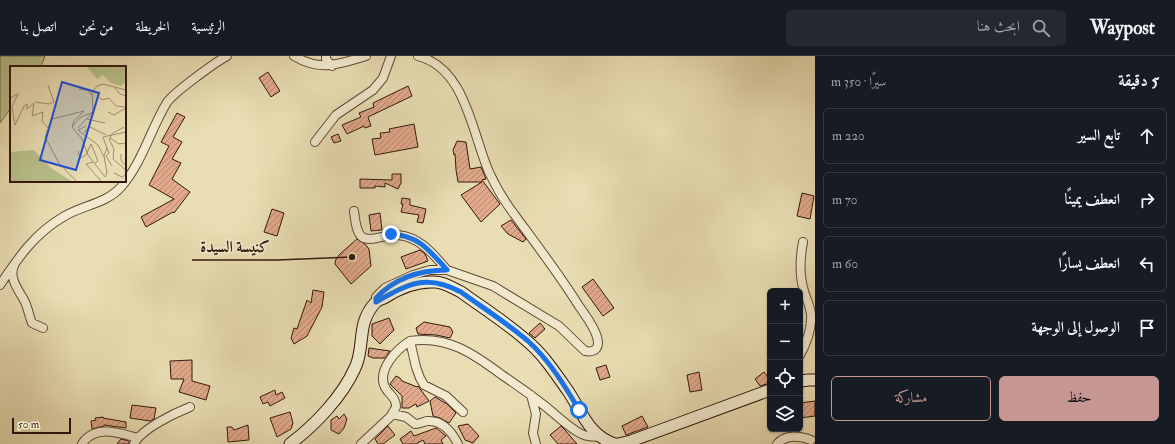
<!DOCTYPE html>
<html lang="ar">
<head>
<meta charset="utf-8">
<style>
  body { margin:0; font-family:"IM FELL Double Pica",Amiri,serif; background:#242831; color:#f1f3f6; direction:rtl }
  .controls { position:absolute; right:12px; bottom:12px; display:grid; overflow:hidden; border-radius:6px; box-shadow:0 1px 3px #0004 }
  .controls button { width:36px; height:36px; display:grid; place-items:center; padding:0; border:0; border-bottom:1px solid #363941; background:#171b24; color:#f1f3f6; font:20px sans-serif }
  .scale { position:absolute; left:12px; bottom:10px; width:59px; box-sizing:border-box; padding-left:4px; border:2px solid #34170d; border-top:0; font-size:11px; line-height:14px; white-space:nowrap; color:#34170d; -webkit-text-stroke:3px #f1eace; paint-order:stroke }
  .stop { position:absolute; width:12px; height:12px; margin:-9px; border:3px solid #1a73e8; border-radius:50%; background:#fff }
  .stop.end { background:#1a73e8; border-color:#fff; box-shadow:0 1px 4px #0008 }
  .list { margin:0; padding:0; list-style:none }
  h2 { display:flex; justify-content:space-between; align-items:center; height:52px; margin:0; padding:0 16px; font-size:17px }
  h2 small { font-size:13px; font-weight:400; color:#9ea1a6 }
  .list li { display:grid; grid-template-columns:26px 1fr auto; gap:12px; align-items:center; box-sizing:border-box; height:56px; margin:0 8px 8px; padding:0 8px; border:1px solid #363941; border-radius:6px }
  .list b { display:block; font-size:15px; white-space:nowrap }
  .list em { font-size:13px; font-style:normal; color:#9ea1a6 }
  .actions { display:flex; gap:8px; padding:12px 16px }
  .actions a { flex:1; padding:9px 0; border:1px solid #c59692; border-radius:6px; text-align:center; font-size:14px; color:#c59692 }
  .actions .main { background:#c59692; color:#111 }
  .icon { flex:none; width:22px; height:22px; fill:none; stroke:currentColor; stroke-width:2; stroke-linecap:round; stroke-linejoin:round }
  .map { position:relative; flex:none; width:815px; height:388px; overflow:hidden; direction:ltr }
  header { display:flex; align-items:center; gap:24px; box-sizing:border-box; height:56px; padding:0 20px; background:#171b24; border-bottom:1px solid #363941 }
  header strong { font-size:19px }
  nav { display:flex; gap:22px; margin-inline-start:auto; font-size:14px }
  .search { width:280px; height:36px; background:#242831; display:flex; align-items:center; gap:10px; box-sizing:border-box; padding:0 14px; border-radius:6px; color:#9ea1a6; font-size:15px }
  main { display:flex }
  aside { flex:1; background:#171b24 }
  .map>svg:first-child { display:block }
</style>
</head>
<body>
<header>
<strong>Waypost</strong>
<div class="search"><svg class="icon" aria-label="search" viewBox="0 0 24 24"><circle cx="10" cy="10" r="6"/><path d="M15 15l6 6"/></svg>ابحث هنا</div>
<nav><a>الرئيسية</a><a>الخريطة</a><a>من نحن</a><a>اتصل بنا</a></nav>
</header>
<main>
<aside>
<h2>5 دقيقة<small>سيرًا · 350 m</small></h2>
<ul class="list">
<li><svg class="icon" aria-label="ahead" viewBox="0 0 24 24"><path d="M12 20V5M6 11l6-6 6 6"/></svg><div><b>تابع السير</b></div><em>220 m</em></li>
<li><svg class="icon" aria-label="right" viewBox="0 0 24 24"><path d="M7 20v-9h11M14 6l5 5-5 5"/></svg><div><b>انعطف يمينًا</b></div><em>70 m</em></li>
<li><svg class="icon" aria-label="left" viewBox="0 0 24 24"><path d="M17 20v-9H6M10 6l-5 5 5 5"/></svg><div><b>انعطف يسارًا</b></div><em>60 m</em></li>
<li><svg class="icon" aria-label="arrive" viewBox="0 0 24 24"><path d="M6 21V4h12l-3 4 3 4H6"/></svg><div><b>الوصول إلى الوجهة</b></div></li>
</ul>
<div class="actions"><a class="main">حفظ</a><a>مشاركة</a></div>
</aside>
<div class="map">
<svg width="815" height="388" viewBox="0 0 815 388">
  <defs>
    <pattern id="building-hatch" width="6" height="6" patternUnits="userSpaceOnUse"><rect width="6" height="6" fill="#e2aa8b"/><path d="M-1 1l2-2M0 6l6-6M5 7l2-2" fill="none" stroke="#b88970"/></pattern>
  </defs>
  <rect width="100%" height="100%" fill="#e9deb3"/>
  <filter id="stains"><feTurbulence type="fractalNoise" baseFrequency=".005" numOctaves="4"/><feColorMatrix values="0 0 0 0 .2 0 0 0 0 .09 0 0 0 0 .02 0 0 0 .5 -.17"/></filter>
  <radialGradient id="worn" r=".72"><stop offset=".6" stop-color="#630" stop-opacity="0"/><stop offset="1" stop-color="#630" stop-opacity=".3"/></radialGradient>
  <!-- green -->
  <path fill="#b9c18b" stroke="#766c4c" d="M0,0H45L41,11H11V52L0,67Z"/>
  <!-- building -->
  <path fill="url(#building-hatch)" stroke="#34170d" d="M268,16L280,35L271,41L259,22Z
    M408,30L412,40L368,61L371,70L365,72L364,70L347,78L342,69L361,61L359,57L374,51L373,47Z
    M177,57L185,61L173,81L182,86L172,103L181,107L172,123L190,136L174,157L173,156L146,171L141,161L174,143L149,129L169,90L161,86Z
    M414,68L418,91L375,99L372,83L381,82L380,77L390,76L389,73Z
    M338,78L341,85L334,87L331,81Z
    M457,85L466,86L470,113L481,111L486,123L482,124L500,148L481,166L461,139L482,126H458L456,114L455,98L454,99L453,94Z
    M392,118H401V127L398,133L385,127V131L375,130V132H360V123L392,124Z
    M802,137L814,140L810,163L797,160Z
    M402,142L410,143V149L426,153L423,167L417,166L419,159L401,156L403,148H401Z
    M272,153L284,157L277,180L264,176Z
    M380,157L382,174L371,175L369,159Z
    M511,164L526,183L523,186L508,178L501,170Z
    M357,183L365,188L369,193L371,210L351,228L335,208L336,203L340,198Z
    M420,194L425,198L428,205L406,213L401,201Z
    M593,223L614,252L603,260L582,231Z
    M313,234L324,236L322,251L307,280L294,288L291,282L294,272L297,273L307,244L311,247Z
    M389,262L394,274L380,288L372,280V268Z
    M424,266L450,271L453,276L450,282L436,279L418,278L416,272Z
    M540,267L545,273L535,282L529,277Z
    M369,292L390,295L385,302H373L368,300Z
    M192,304V325L210,330L206,344L179,336L184,323H171L170,305Z
    M606,309L610,321L600,324L596,312Z
    M699,316L702,334L690,336L687,319Z
    M764,316L770,324V327L760,330L755,323Z
    M396,320L400,322L402,325L417,331L418,330L429,345L417,351L416,348L409,352H402V340L390,328Z
    M275,334L276,339L282,336L285,342L270,350L268,346L263,348L260,341Z
    M435,341L447,348L456,357L449,367L440,362L433,360L430,345Z
    M815,345V360L800,362V347Z
    M132,349L156,352L154,363L150,365L130,362Z
    M290,356L293,367L291,373L277,381L270,362Z
    M344,358L347,363L344,372L339,378L331,374V364L337,360L339,363Z
    M642,360L648,371L626,379L622,370Z
    M103,361V362L126,366V372L104,369V370L92,373L91,365L96,364L95,362Z
    M468,368L479,380L473,387L465,384L458,370Z
    M248,369L249,384L228,386L227,371H232L234,374Z
    M388,370L395,379L383,388H378L375,383Z
    M561,370L565,374L577,388H558L550,379Z
    M436,372L446,380L441,384L443,388H425L423,384L416,388H403L400,383L411,375L414,380Z
    M121,383L129,385V388H117Z"/>
  <g fill="none" stroke-linecap="round" stroke-linejoin="round">
    <!-- minor casing -->
    <g stroke="#614936" stroke-width="10">
      <path id="minor" d="M294,0C321,16 339,8 366,0
        M326,0V3L332,10
        M315,86L336,59L373,34L383,22L391,0
        M354,155C355,163 356,176 362,181C370,187 388,177 398,179C420,181 433,198 447,214
        M14,210C8,222 20,236 25,246C28,252 29,260 32,267L43,272
        M0,229C18,202 34,178 63,161C82,149 106,148 121,131C141,109 151,73 166,48C171,38 216,6 227,0
        M376,245V241L385,232L413,219L430,214H447L493,230L559,270L585,295C596,297 600,291 597,281C594,270 585,259 579,250C559,218 536,188 514,158C504,145 496,131 489,116C472,78 466,12 418,0
        M410,285C447,279 474,298 502,319C517,329 531,339 545,350C554,357 573,376 584,379C588,381 594,380 599,381
        M800,299C806,288 812,272 811,258C810,250 806,242 804,235C799,219 800,202 803,186
        M531,339L536,358L533,377L536,388
        M392,358L406,361L415,368C419,368 423,366 427,365C442,364 452,376 458,388
        M82,388C95,368 119,377 138,382
        M134,388C141,373 175,357 190,351
        M361,388L390,361L396,351C396,342 391,340 386,333C375,315 397,293 410,285L416,311L420,322L424,329L446,340L463,356
        M777,388C786,378 800,380 811,384"/>
    </g>
    <!-- secondary casing -->
    <g stroke="#34170d" stroke-width="13">
      <path id="secondary" d="M800,325L809,324H815
        M290,388C315,369 342,341 355,312C362,298 360,282 364,267C366,260 371,251 376,246C378,244 381,243 384,242C399,232 417,225 435,226C444,226 453,232 461,236C483,252 507,267 527,285C543,298 556,318 568,335C582,356 589,380 615,388
        M618,388L631,385L770,334"/>
    </g>
    <!-- minor -->
    <use href="#minor" stroke="#f1eace" stroke-width="8"/>
    <!-- secondary -->
    <use href="#secondary" stroke="#f1eace" stroke-width="11"/>
  </g>
  <g fill="none" stroke-linecap="round" stroke-linejoin="round">
    <!-- route -->
    <path stroke="#1a73e8" stroke-width="5" d="M391,178C418,179 430,195 447,214C420,214 395,222 376,242V246C408,228 426,217 461,236C483,252 507,267 528,285C549,304 565,330 579,354"/>
  </g>
  <!-- overview -->
  <g transform="translate(10 10)">
    <rect width="116" height="116" fill="#e9deb3"/>
    <path d="M76,0H116V16L111,20L101,17L93,9L87,13ZM24,84L41,102L63,116H0V86Z" fill="#b9c18b"/>
    <path fill="none" stroke="#a18e71" stroke-width="1" d="M105,22L110,28L116,30M69,23L77,24L82,29M116,24L93,18L87,20L82,26L83,46L71,51L62,61L72,73L78,89L95,111L97,107L94,90L97,82L93,71L116,66M88,27V30L92,34L99,32L106,40L116,41M0,32L8,28L2,41L5,59L14,40L17,38V43L24,37L22,50L33,46L32,55L39,63M25,36L39,38L44,36L38,19M98,46L104,49L116,42M77,53L95,57M76,60L68,64L88,79L94,91M62,61L64,55L74,45L42,53L35,71L49,97L67,116M114,61L103,67L99,73L104,83L103,93L116,104M68,62L82,47M74,66L80,61L96,69M100,72L109,78L116,77M97,82L99,87L96,90L102,100M68,85L70,92L76,89L81,78L88,95L85,97M111,88V94L116,100M83,96L76,98L91,115M104,107L112,111L115,109"/>
    <path fill="#1d4ed8" fill-opacity="0.15" stroke="#1d4ed8" stroke-width="2" d="M52,16L89,27L66,104L30,94Z"/>
    <rect width="116" height="116" fill="none" stroke="#34170d" stroke-width="2"/>
  </g>
  <!-- callouts -->
  <path fill="none" stroke="#34170d" stroke-width="1.5" d="M352 201L277 204H192"/>
  <circle fill="#34170d" stroke="#f1eace" stroke-width="1.5" cx="352" cy="201" r="4"/>
  <g font-size="16" text-anchor="middle" font-weight="bold" fill="#34170d" stroke="#f1eace" stroke-width="3.5" stroke-linejoin="round" paint-order="stroke">
    <text x="235" y="196">كنيسة السيدة</text>
  </g>
  <rect width="100%" height="100%" filter="url(#stains)"/>
  <rect width="100%" height="100%" fill="url(#worn)"/>
</svg>
<div class="controls">
<button>+</button>
<button>−</button>
<button><svg class="icon" aria-label="locate" viewBox="0 0 24 24"><circle cx="12" cy="12" r="6"/><path d="M12 2v4M12 18v4M2 12h4M18 12h4"/></svg></button>
<button><svg class="icon" aria-label="layers" viewBox="0 0 24 24"><path d="M12 4l9 5-9 5-9-5zM3 14l9 5 9-5"/></svg></button>
</div>
<div class="scale">50 m</div>
<div class="stop" style="left:579px;top:354px"></div>
<div class="stop end" style="left:391px;top:178px"></div>
</div>
</main>
</body>
</html>
